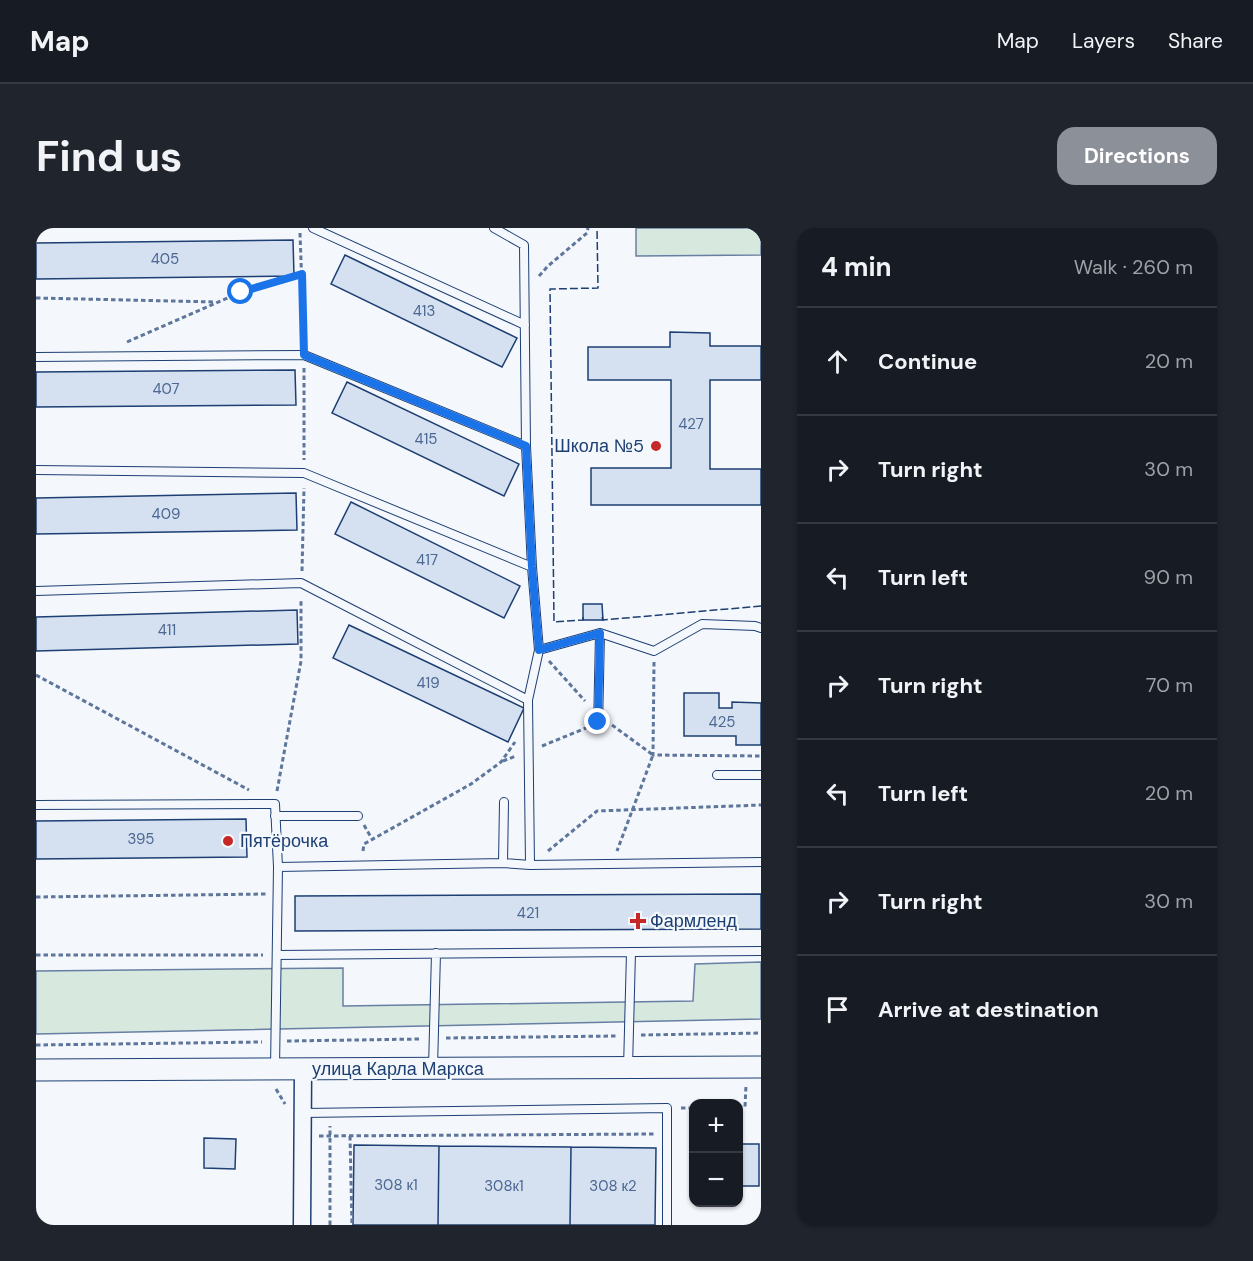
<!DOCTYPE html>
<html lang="en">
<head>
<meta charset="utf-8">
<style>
  body { margin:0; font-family:"DM Sans",sans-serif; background:#20242c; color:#f1f3f6 }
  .controls { position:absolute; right:18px; bottom:18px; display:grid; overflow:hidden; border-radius:12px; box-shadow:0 2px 4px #0004 }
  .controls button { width:54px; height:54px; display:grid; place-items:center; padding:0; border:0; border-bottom:2px solid #363941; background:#171b24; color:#f1f3f6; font:30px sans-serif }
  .stop { position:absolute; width:18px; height:18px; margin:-14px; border:4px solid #1a73e8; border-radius:50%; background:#fff }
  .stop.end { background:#1a73e8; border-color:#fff; box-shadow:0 2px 6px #0008 }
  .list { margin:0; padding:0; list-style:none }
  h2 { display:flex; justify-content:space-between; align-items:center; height:78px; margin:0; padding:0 24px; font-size:26px }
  h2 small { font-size:20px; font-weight:400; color:#9ea1a6 }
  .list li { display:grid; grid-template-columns:39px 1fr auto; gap:18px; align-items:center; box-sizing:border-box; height:108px; padding:0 24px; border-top:2px solid #363941 }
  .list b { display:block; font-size:22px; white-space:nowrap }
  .list em { font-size:20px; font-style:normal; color:#9ea1a6 }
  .icon { flex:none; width:33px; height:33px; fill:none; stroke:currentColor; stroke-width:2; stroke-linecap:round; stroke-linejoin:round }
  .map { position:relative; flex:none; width:725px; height:997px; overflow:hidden; border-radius:18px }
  header { display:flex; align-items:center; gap:36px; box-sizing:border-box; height:84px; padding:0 30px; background:#171b24; border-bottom:2px solid #363941 }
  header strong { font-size:28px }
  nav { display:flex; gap:33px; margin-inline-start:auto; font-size:21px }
  .intro { display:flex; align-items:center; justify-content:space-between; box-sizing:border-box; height:144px; padding:0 36px }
  h1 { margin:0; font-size:42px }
  .button { padding:15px 27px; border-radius:18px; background:#8c9099; color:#fff; font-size:21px; font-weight:700 }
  main { display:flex; gap:36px; padding:0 36px }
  aside { flex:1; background:#171b24; border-radius:18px; box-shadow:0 2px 4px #0004 }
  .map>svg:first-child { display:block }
</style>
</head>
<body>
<header>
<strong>Map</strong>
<nav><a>Map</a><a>Layers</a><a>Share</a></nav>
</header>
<div class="intro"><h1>Find us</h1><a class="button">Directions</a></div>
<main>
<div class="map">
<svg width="725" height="997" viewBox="0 0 725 997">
  <rect width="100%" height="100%" fill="#f4f7fb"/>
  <!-- green -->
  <path fill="#d7e8df" stroke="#687fa3" stroke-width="1.5" d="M600,0H725V27L600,28Z
    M725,734V791L0,806V743L307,740V778L657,773L659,736Z"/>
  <!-- building -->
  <path fill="#d5e0f0" stroke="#1d3f73" stroke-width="1.5" d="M257,12L258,48L0,51V15Z
    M309,27L481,110L466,139L295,56Z
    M634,104L674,105V118H725V152H674V241H725V277H555V240H635V152H552V119H634Z
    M259,142L260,177L0,179V144Z
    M311,154L483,236L468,268L296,185Z
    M260,265L261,302L0,306V270Z
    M315,274L484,358L468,390L299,306Z
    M547,376H566L567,392H547Z
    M261,382L262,416L0,423V389Z
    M313,397L488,480L472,514L297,430Z
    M648,465H683V480H696V474L725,475V517H700V508H648Z
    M210,591L211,629L0,631V593Z
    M725,666V701L259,703V668Z
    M168,910L200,911L199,941L168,940Z
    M702,916H723V958H702Z
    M318,917L403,918L402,997H317Z
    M403,918L535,919L534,997H402Z
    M535,919L620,920L619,997H534Z"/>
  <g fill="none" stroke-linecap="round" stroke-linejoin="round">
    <!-- service casing -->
    <g stroke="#1d3f73" stroke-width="10">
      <path id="service" d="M277,0L489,97
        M458,0L488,17L490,218L496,339L503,422L492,472L494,637
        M0,129L268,127L490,218
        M0,242L268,245L496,339
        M0,363L265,355L492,472
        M503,422L564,405L618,423L666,396L719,398L725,400
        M562,501L564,405
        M681,547H725
        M0,577L239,576L242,639
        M239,588H322
        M467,635L468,574
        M241,727L725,723
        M239,840L242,639L467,635L494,637L725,634
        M397,840L400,725
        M592,840L595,724
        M267,885L631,880V997"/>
    </g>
    <!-- minor casing -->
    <g stroke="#1d3f73" stroke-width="19">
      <path id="minor" d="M266,997L267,841"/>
    </g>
    <!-- tertiary casing -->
    <g stroke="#1d3f73" stroke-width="23">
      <path id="tertiary" d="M0,842L725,839"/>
    </g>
    <!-- path -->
    <path stroke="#5e769c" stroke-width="3" stroke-dasharray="4.5 3" stroke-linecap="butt" d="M264,5L268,115
      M503,48L512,38L551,5L552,0
      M0,70L180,74
      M91,114L205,64L266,46
      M268,140V232
      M266,343L268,260
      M513,433L549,473
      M618,434L617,527L725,528
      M0,447L213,562
      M576,497L617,527L581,623
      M506,518L550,500
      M467,533L480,528
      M241,563L265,433V371
      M328,597L336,611
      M327,623L328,616L435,556L465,534L479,514
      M512,623L561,583L725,577
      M0,669L230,666
      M0,727H227
      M605,807L725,805
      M410,810L580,808
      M251,813L385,811
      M0,817L226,814
      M240,861L249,876
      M702,879H709L710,857
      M645,880H658
      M283,908L619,906
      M314,908L316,997
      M294,997V898"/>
    <!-- service -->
    <use href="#service" stroke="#f4f7fb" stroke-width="8"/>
    <!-- minor -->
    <use href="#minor" stroke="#f4f7fb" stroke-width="16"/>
    <!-- tertiary -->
    <use href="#tertiary" stroke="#f4f7fb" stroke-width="21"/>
    <!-- fence -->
    <path stroke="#1d3f73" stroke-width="1.5" stroke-dasharray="8 3" stroke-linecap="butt" d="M547,389V392L518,394L514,61L562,60L561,0
      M566,389L567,392L725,378"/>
  </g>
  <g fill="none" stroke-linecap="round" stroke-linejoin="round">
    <!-- route -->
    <path stroke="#1a73e8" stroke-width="8" d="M205,64L266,46L268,127L490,218L496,339L503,422L564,405L562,494"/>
  </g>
  <!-- markers -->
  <g fill="#c62828" stroke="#f4f7fb" stroke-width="2">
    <circle cx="620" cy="218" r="6"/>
    <circle cx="192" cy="613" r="6"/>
    <path d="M599 684h6v6h6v6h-6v6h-6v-6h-6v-6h6z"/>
  </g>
  <g text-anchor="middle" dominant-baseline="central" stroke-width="4.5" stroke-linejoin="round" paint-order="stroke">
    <!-- number labels -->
    <g font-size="15" fill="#4b6792">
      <text x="129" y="31">405</text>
      <text x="388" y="83">413</text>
      <text x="130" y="161">407</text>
      <text x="655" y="196">427</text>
      <text x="390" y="211">415</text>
      <text x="130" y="286">409</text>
      <text x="391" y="332">417</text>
      <text x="131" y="402">411</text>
      <text x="392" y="455">419</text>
      <text x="686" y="494">425</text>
      <text x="105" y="611">395</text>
      <text x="492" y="685">421</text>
      <text x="360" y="957">308 к1</text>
      <text x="468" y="958">308к1</text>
      <text x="577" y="958">308 к2</text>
    </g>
    <!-- poi labels -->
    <g font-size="18" fill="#1d3f73" stroke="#f4f7fb" text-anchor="start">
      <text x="608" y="218" text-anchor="end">Школа №5</text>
      <text x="204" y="613">Пятёрочка</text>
      <text x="614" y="693">Фармленд</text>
    </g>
    <!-- street labels -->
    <g font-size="18" fill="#1d3f73" stroke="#f4f7fb">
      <text x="362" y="841">улица Карла Маркса</text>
    </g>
  </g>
</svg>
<div class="controls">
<button>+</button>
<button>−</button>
</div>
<div class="stop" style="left:205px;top:64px"></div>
<div class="stop end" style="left:562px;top:494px"></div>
</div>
<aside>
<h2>4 min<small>Walk · 260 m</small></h2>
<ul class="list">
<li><svg class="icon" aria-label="ahead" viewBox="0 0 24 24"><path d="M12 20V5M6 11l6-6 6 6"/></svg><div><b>Continue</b></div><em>20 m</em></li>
<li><svg class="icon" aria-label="right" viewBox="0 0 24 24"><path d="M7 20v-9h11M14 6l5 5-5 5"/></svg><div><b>Turn right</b></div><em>30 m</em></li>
<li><svg class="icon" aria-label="left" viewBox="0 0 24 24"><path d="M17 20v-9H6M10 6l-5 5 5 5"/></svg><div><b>Turn left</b></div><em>90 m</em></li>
<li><svg class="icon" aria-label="right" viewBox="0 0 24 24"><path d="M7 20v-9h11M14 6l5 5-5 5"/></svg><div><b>Turn right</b></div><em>70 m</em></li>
<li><svg class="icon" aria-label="left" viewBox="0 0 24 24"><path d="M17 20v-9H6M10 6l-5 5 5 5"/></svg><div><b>Turn left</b></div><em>20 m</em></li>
<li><svg class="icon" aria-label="right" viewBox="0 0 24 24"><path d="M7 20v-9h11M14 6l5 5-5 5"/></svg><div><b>Turn right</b></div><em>30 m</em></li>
<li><svg class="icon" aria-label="arrive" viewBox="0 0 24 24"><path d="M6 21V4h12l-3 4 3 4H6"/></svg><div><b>Arrive at destination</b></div></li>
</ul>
</aside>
</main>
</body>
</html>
